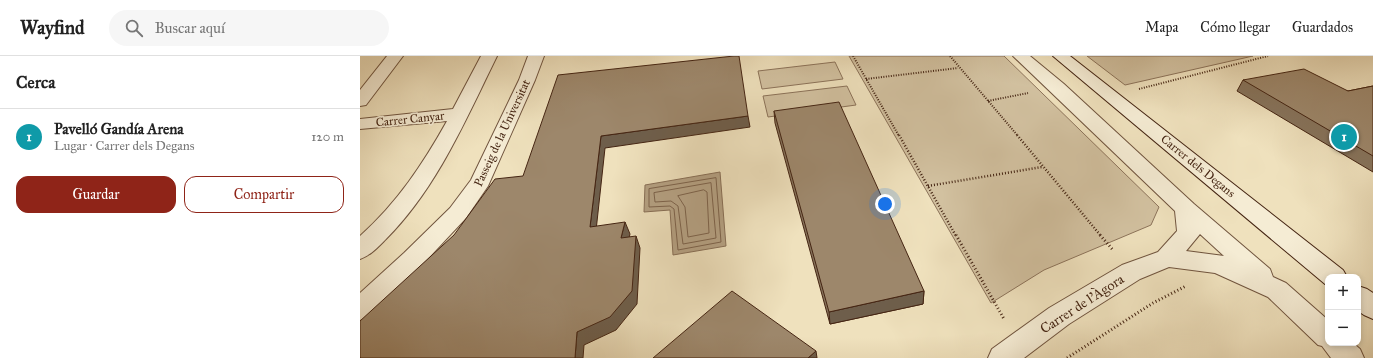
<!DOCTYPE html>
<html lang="es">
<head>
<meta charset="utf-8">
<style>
  body { margin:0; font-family:"IM FELL Great Primer",serif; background:#f6f6f6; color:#222 }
  .controls { position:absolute; right:12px; bottom:12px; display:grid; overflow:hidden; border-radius:8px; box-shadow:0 2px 6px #0003 }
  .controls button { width:36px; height:36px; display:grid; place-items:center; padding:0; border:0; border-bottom:1px solid #e0e0e0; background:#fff; color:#222; font:20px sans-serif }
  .you { position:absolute; left:525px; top:148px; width:14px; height:14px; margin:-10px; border:3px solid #fff; border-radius:50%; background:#1a73e8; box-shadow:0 0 0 6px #1a73e833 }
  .badge { display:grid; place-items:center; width:26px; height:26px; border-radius:50%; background:#8f2418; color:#fff; font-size:13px; font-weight:700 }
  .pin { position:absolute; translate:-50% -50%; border:2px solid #fff; box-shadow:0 1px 4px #0006 }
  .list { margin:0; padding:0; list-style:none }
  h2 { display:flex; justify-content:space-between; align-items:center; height:52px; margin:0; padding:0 16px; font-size:17px }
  h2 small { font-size:13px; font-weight:400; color:#767676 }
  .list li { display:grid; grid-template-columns:26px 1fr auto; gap:12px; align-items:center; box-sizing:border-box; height:56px; padding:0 16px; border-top:1px solid #e0e0e0 }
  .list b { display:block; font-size:15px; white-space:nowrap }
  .list p { margin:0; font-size:13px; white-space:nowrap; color:#767676 }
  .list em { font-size:13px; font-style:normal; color:#767676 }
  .actions { display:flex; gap:8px; padding:12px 16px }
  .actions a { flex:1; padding:9px 0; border:1px solid #8f2418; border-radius:12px; text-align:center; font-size:14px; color:#8f2418 }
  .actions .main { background:#8f2418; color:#fff }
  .icon { flex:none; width:22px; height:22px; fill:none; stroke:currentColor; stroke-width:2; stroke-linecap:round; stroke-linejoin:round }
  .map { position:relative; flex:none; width:1013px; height:302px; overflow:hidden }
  header { display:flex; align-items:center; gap:24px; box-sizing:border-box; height:56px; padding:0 20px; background:#fff; border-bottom:1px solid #e0e0e0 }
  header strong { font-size:19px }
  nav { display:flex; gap:22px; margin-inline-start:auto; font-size:14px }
  .search { width:280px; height:36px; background:#f6f6f6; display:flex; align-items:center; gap:10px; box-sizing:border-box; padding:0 14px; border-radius:22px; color:#767676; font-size:15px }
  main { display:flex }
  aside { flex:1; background:#fff }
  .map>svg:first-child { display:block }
</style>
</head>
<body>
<header>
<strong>Wayfind</strong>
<div class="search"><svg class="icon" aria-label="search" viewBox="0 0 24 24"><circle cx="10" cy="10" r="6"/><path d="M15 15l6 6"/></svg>Buscar aquí</div>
<nav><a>Mapa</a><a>Cómo llegar</a><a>Guardados</a></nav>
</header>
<main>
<aside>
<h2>Cerca<small></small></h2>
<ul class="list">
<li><span class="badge" style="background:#0f9aa8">1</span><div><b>Pavelló Gandía Arena</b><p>Lugar · Carrer dels Degans</p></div><em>120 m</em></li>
</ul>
<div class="actions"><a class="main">Guardar</a><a>Compartir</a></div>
</aside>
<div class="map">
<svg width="1013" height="302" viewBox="0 0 1013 302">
  <rect width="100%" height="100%" fill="#efe1bd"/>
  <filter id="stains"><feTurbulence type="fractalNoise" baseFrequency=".005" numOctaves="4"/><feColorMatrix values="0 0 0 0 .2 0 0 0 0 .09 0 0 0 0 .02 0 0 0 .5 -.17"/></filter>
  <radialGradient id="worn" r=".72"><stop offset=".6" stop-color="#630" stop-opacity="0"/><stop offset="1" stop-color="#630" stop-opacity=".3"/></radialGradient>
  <!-- green -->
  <path fill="#d2c1a0" stroke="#8c735a" d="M489,0H644L799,151L791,169L684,214L631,247Z
    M727,0H893L765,29Z
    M475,6L483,23L402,33L398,15Z
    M487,30L496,49L408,61L403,40Z"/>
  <!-- water -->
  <path fill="#b5a183" stroke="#886f56" d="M360,116L366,190L313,199L310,154L284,156L285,129Z"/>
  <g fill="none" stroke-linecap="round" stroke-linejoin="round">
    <!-- shore -->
    <path stroke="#7d634b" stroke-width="1" d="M356,122L361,186L318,194L314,153L310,150L289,151V133Z
      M351,127L356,182L323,188L318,150L311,145L295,146L294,137Z
      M344,134L347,136L349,177L328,181L325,151L318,140Z"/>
    <!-- street casing -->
    <g stroke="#70543e" stroke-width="2">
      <path id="street" d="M27,0H43L6,49L0,50V34Z
        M121,0H137C106,63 77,132 26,183C18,191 11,199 0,203V180C37,147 63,108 87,65L0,73V63L93,53Z
        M168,0H184L175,24L128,130L106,162L62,209L9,260L0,264V237L44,197L90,152L111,124L159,24Z
        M653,0H670L704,28L834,148L910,213L913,221L926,227L968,264V287H993L1000,293L1004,302H971L962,290L958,289L908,241L855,217L809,211L780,223L709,268L664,302H628L632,293L689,252L762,209L798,196L817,175L815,155ZM840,178L864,200L826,195Z"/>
    </g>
    <!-- secondary casing -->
    <g stroke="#452513" stroke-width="2">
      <path id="secondary" d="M693,0H710L983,214L987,221H968V229L965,228Z
        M998,230L1007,233L1013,237V263L1004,259L998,255Z"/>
    </g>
    <!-- path-far2 -->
    <path stroke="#452513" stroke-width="2" stroke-dasharray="1 1.5" stroke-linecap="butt" d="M493,0L539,80
      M590,0L658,80
      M506,23L598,12
      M779,33L908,0
      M628,45L668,37"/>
    <!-- path-far1 -->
    <path stroke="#452513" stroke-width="2.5" stroke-dasharray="1 2" stroke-linecap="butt" d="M539,79L596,180
      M657,79L741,180
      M568,130L682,111"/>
    <!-- path -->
    <path stroke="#452513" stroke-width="3" stroke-dasharray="1 2.5" stroke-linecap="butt" d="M596,179L644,263
      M740,179L753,194
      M707,302L793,247L826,230"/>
    <!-- street -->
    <use href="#street" fill="#f5ecd4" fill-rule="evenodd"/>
    <!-- secondary -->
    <use href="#secondary" fill="#f5ecd4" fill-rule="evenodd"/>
  </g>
  <!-- wall -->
  <path fill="#87745c" stroke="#452513" d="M883,24L988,35L1013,30V116L877,35Z
    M414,55L564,235L563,248L470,268L415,67Z"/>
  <!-- shaded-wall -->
  <path fill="#6e5e4b" stroke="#452513" d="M388,60L390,71L245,92L235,184L230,171L241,80Z
    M265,166L270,178L266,195L261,182Z
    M276,180L280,192L277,248L256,274L224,289L223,302H215L217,276Z
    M564,235L563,248L470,268L469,256Z
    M456,295L457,302H448Z"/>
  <!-- building -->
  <path fill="#9d876b" stroke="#452513" d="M374,0H379L388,60L241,80L230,171L265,166L261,182L276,180L272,235L250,261L217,276L215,302H1L0,301V265L94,179L135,123L163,120L198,19Z
    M944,13L988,35L1013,30V100L883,24Z
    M479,46L564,235L469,256L414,55Z
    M372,235L456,295L448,302H293Z"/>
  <g text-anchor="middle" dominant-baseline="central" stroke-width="3.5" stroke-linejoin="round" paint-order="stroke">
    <!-- street labels -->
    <g font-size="12" fill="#452513" stroke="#f5ecd4">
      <text transform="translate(50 63) rotate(-6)">Carrer Canyar</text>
      <text transform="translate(142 77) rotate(-65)">Passeig de la Universitat</text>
      <text transform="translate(838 110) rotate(39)">Carrer dels Degans</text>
    </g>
    <!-- near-street labels -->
    <g font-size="14" fill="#452513" stroke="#f5ecd4">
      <text transform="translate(722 248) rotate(-33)">Carrer de l'Àgora</text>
    </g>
  </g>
  <rect width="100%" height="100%" filter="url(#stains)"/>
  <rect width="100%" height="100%" fill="url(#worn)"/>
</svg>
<div class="controls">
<button>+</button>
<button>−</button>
</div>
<div class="you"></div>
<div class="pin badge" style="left:984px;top:81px;background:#0f9aa8">1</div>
</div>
</main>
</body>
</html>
